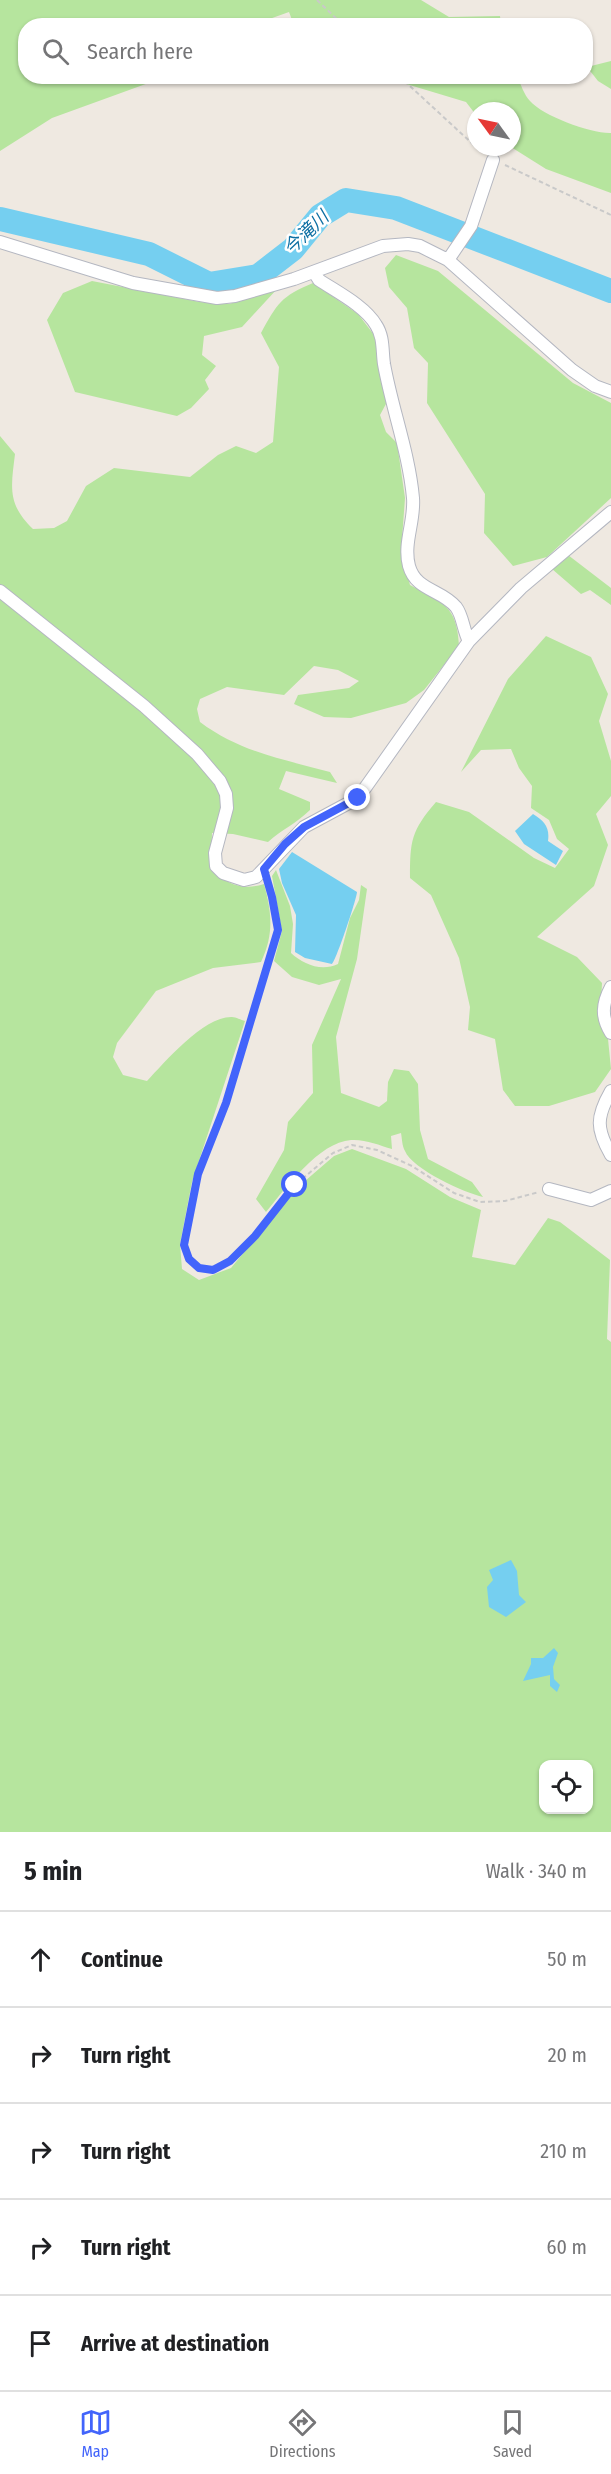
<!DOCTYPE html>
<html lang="en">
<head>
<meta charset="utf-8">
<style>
  body { margin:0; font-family:"Fira Sans Condensed","Noto Sans JP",sans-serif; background:#f6f6f6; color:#202124 }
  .controls { position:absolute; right:18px; bottom:18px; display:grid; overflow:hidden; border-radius:12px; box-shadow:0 2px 4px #0004 }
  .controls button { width:54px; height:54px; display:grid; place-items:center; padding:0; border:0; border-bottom:2px solid #e0e0e0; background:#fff; color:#202124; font:30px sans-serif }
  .compass { position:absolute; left:467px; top:102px; width:54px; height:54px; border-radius:50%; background:#fff; box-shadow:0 2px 4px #0004; rotate:303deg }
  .stop { position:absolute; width:18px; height:18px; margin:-14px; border:4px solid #4264fb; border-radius:50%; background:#fff }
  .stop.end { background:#4264fb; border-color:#fff; box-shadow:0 2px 6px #0008 }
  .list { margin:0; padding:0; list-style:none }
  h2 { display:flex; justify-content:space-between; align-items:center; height:78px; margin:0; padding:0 24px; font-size:26px }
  h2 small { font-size:20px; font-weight:400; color:#757577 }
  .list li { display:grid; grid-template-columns:39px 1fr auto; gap:18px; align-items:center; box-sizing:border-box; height:96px; padding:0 24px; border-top:2px solid #e0e0e0 }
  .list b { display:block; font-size:22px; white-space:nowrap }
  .list em { font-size:20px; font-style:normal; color:#757577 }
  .icon { flex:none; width:33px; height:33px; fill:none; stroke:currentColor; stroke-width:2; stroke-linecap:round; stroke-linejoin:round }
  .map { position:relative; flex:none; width:611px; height:1832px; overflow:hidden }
  .search { position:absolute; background:#fff; box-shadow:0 2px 4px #0004; left:18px; right:18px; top:18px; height:66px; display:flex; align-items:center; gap:15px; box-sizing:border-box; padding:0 21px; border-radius:24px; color:#757577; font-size:22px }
  .sheet { height:558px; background:#fff }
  nav { display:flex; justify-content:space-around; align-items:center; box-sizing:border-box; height:84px; border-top:2px solid #e0e0e0; background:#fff; font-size:16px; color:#757577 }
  nav a { display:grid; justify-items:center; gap:3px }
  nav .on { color:#4264fb }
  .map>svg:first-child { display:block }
</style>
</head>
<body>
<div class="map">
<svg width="611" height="1832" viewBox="0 0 611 1832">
  <rect width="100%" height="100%" fill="#efe9e1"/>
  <!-- green -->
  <path fill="#b6e59e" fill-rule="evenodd" d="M0,0H421L449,17L500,16L501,25H294L289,12L250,26H26V76L165,77L52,118L0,151Z
    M611,61V89L598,81L587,67Z
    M383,77H517C521,84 524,95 530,101C543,116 592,134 611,133V193L546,169L511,147L512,111H476V115L466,102Z
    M396,255L438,271L573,383L611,403V498L547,557L513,566L484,533L485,494L427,403L428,363L414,348L407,308L389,287L385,268Z
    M92,281L200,302L229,304L277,289L242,327L204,336L202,355L216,366L205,380L209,389L191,408L177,416L75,392L47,320L63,293Z
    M313,283L358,314L378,340V366L387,402L380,415L386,432L397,443L405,498L401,553L410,585C443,603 457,605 459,646L424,690L406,703L351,718L324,717L294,704L298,695L349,688L359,681L338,670L314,666L284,695L227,687L200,699L197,709L200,722C240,752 282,759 330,772L337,783L286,771L279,789L310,802V810C297,823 281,830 268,842L233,834L212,833L211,870C228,884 242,891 264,884C272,913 274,935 261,962L213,968L156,991L117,1043L113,1057L123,1075L147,1081C165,1062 204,1016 232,1017C236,1017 241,1020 245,1021L192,1182L180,1244L182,1269L199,1280L231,1268L298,1187L334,1156L352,1149L406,1169L450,1197L481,1210L472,1257L515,1265L548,1218L560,1222L610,1260L607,1339L611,1342V1832H0V436L15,454C11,487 7,504 33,529L54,528L67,521L86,486L114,468L190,477L218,455L236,446L256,453L273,442L279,367L261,333C277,304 281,296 313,283ZM544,1764H588V1810H544Z
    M568,555L611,588V605L590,590L581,594L552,569Z
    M546,636L591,657L608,694L599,721L611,761V796L596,814L608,845L594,886L537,937L577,957L602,983L600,1025L608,1039L611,1069L595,1092L549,1106H515L503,1090L495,1039L468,1030L470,1007L459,958L431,895L410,878C410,841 411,831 436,802L469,812L534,858L555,868L569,849L557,839L549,820L531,808L532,786L519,768L511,749L481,750L461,772L508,679Z
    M276,870L290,906L293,924L291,953C303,964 321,972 338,964L350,918L359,900L361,885L367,889L357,959L336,1037L341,1093L379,1107L387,1101L388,1082L394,1069L409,1071L418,1084L420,1130L428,1159L472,1182L483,1197C465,1193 412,1169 405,1151C402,1146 402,1138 401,1133L391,1136L392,1149C379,1145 365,1139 351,1140C319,1142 285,1189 266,1212L256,1199L284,1150L288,1122L313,1093L312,1045L341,979L319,985L292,977L274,961L282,931L272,876Z"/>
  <!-- water -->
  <path fill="#75cff0" d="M533,814C544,821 550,827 548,841L563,851L556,865L524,844L515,831Z
    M292,852L357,892C357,898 336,961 332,964L305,958L295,952L296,915L282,883L279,869Z
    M511,1560L517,1571L519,1595L526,1602L506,1617L489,1607L487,1587L493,1580L489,1570Z
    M554,1648L558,1653L553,1667L554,1679L560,1685L557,1692L550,1686V1675L523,1681L531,1664V1658H543Z"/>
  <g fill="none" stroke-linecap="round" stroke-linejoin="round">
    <!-- river -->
    <path stroke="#75cff0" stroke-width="24" d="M0,219L149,254L209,284L258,276L293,249L320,216L346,200L396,208L611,291"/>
    <!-- minor casing -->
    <g stroke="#b4b7c1" stroke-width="14">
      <path id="minor" d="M0,242L133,283L217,298L235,296L294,279L383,246L408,244L420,246L448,260L572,370L595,386L611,392
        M448,260L471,226L493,160
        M314,272L319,280C337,292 365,306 376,325C384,337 382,351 384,364C392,409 409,453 413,498C415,521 403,543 409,566C416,591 441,589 456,607C463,616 463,630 469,641
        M0,591L144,706L197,754L220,781L226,794L227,808L215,853L216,866L223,873L244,880L256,877L304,827L358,798L469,641L521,588L611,512
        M611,987C602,1004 601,1017 611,1033
        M611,1091C596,1117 596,1129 611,1155
        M549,1189L591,1200L611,1191"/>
    </g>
    <!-- path -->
    <path stroke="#c9c9c9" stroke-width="2" stroke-dasharray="4.5 3" stroke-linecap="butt" d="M317,0L344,26
      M399,76L476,147
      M477,147L482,152
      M505,165L611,215
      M268,884L277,930L226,1103L198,1174L184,1245L189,1259L199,1268L213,1270L230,1261L255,1236L295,1185L333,1153L352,1145L377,1150L412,1166L454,1193L480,1202L505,1201L539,1192"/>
    <!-- minor -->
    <use href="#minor" stroke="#fff" stroke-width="12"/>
  </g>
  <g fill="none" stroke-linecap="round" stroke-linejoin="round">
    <!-- route -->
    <path stroke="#4264fb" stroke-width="8" d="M295,1185L255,1236L230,1261L213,1270L199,1268L189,1259L184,1245L198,1174L226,1103L278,930L272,897L264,869L285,844L304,827L358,798"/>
  </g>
  <g text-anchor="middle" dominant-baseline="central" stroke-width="5" stroke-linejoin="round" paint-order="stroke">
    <!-- water labels -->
    <g font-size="18" font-style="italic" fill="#0d6fa3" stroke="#fff">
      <text transform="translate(306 233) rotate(-44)">今滝川</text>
    </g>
  </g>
</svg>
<div class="controls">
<button><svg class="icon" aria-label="locate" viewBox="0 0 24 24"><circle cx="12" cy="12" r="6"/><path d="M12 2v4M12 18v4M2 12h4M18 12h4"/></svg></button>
</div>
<svg class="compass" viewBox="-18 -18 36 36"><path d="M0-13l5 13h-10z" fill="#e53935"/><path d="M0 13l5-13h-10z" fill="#757577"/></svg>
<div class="stop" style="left:295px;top:1185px"></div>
<div class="stop end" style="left:358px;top:798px"></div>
<div class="search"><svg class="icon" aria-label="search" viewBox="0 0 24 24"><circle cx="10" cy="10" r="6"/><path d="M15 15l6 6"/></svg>Search here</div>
</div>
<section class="sheet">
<h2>5 min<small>Walk · 340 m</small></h2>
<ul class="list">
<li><svg class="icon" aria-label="ahead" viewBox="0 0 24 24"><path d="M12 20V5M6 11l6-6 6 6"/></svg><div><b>Continue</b></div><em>50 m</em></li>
<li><svg class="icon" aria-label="right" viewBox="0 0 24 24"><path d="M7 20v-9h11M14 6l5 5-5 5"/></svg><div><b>Turn right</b></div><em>20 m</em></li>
<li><svg class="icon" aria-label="right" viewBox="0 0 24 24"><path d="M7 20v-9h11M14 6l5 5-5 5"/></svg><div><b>Turn right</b></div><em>210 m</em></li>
<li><svg class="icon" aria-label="right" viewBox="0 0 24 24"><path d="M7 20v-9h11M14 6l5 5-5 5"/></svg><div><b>Turn right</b></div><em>60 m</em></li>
<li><svg class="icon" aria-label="arrive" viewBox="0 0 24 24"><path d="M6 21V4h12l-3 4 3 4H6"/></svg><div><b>Arrive at destination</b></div></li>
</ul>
</section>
<nav>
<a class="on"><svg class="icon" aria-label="map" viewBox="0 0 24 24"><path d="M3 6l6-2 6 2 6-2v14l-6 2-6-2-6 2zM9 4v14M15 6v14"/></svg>Map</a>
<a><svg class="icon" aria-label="directions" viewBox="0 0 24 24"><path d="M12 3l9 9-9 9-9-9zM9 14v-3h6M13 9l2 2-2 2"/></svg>Directions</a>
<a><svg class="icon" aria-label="saved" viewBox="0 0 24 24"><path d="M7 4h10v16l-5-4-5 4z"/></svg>Saved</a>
</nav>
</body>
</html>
